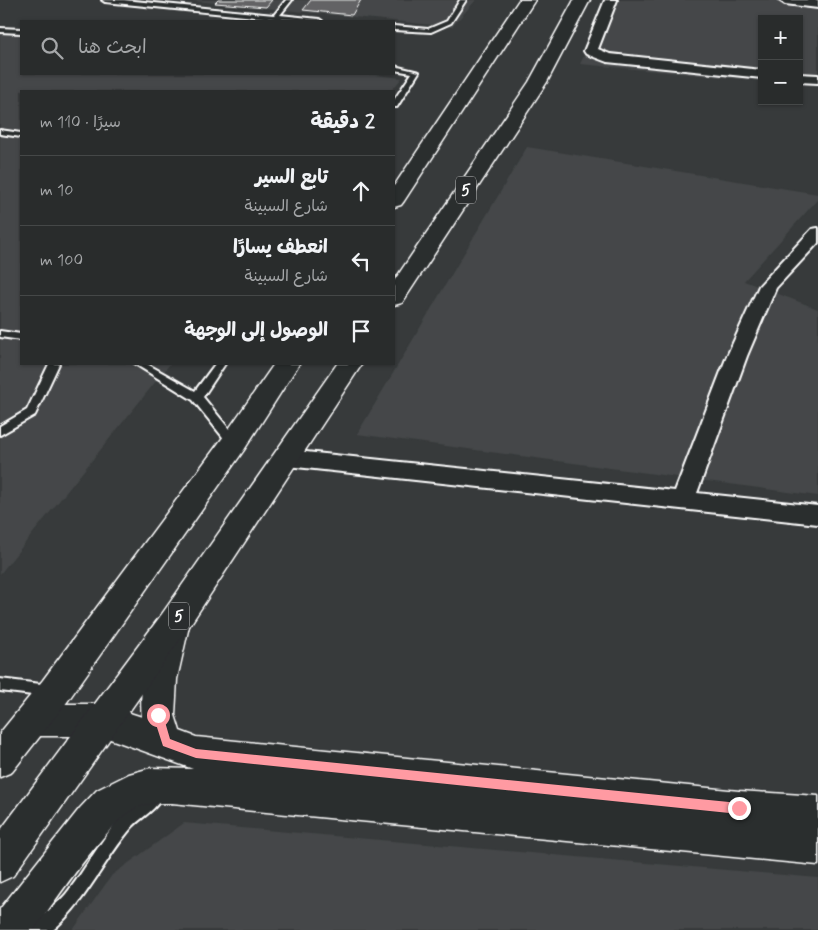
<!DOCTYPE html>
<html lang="ar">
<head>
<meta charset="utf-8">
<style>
  body { margin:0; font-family:Mynerve,"Playpen Sans Arabic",sans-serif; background:#353838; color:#f1f3f6; direction:rtl }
  .controls { position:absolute; right:15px; top:15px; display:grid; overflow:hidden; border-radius:0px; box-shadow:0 1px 4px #0004 }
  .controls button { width:45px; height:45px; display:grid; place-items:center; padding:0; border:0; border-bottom:1px solid #454848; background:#292c2c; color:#f1f3f6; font:25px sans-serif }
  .stop { position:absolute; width:15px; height:15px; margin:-11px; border:4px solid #ff9aa2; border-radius:50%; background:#fff }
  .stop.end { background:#ff9aa2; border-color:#fff; box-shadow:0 1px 5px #0008 }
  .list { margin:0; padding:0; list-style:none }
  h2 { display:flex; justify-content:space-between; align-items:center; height:65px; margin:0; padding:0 20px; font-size:21px }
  h2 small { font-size:16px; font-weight:400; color:#a5a7a9 }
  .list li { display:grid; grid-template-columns:32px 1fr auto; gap:15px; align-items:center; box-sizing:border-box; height:70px; padding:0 20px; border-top:1px solid #454848 }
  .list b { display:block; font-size:19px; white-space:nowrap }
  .list p { margin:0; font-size:16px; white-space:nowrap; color:#a5a7a9 }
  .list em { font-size:16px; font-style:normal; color:#a5a7a9 }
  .icon { flex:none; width:28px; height:28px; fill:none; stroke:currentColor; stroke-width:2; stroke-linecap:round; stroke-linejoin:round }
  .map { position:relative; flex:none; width:818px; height:930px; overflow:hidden; direction:ltr }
  .search { position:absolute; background:#292c2c; box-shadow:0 1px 4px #0004; left:20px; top:20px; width:375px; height:55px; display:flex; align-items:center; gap:12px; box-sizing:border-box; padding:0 18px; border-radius:0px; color:#a5a7a9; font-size:19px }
  .panel { position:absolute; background:#292c2c; box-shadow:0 1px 4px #0004; left:20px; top:90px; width:375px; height:275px; border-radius:0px; direction:rtl }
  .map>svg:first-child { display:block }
</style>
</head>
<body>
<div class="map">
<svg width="818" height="930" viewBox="0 0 818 930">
  <rect width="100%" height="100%" fill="#373a3b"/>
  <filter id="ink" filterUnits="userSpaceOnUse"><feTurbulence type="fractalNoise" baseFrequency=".02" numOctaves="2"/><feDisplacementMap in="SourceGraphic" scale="10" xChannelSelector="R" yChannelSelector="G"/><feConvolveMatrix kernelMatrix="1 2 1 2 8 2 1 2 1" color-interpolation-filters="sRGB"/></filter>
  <g filter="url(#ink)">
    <!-- built -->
    <path fill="#444748" d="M185,0H476L452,27Z
      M612,0H818V86L799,84V19H762V81L580,64Z
      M0,31L21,34V74H367L402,78L391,91H21V364H170L0,574Z
      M527,147L818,194V199L744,281L818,309V496L357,434Z
      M184,823L818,878V930H73L112,875Z"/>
    <!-- building -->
    <path fill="#636465" stroke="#fff" d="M218,0H272L266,7L215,3Z
      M311,0H361L352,15L303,10Z"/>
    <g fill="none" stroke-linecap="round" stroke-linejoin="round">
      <!-- service casing -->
      <g stroke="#fff" stroke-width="4">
        <path id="service" d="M102,0H124L274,15L286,0H292L280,15L319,19L322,21L275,19L105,2Z
          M460,0H466L451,23L431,32L394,30V26L428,29L447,21Z
          M0,28L21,29V33L0,32Z
          M394,66L419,72L397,107H394V100L412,73L394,70Z
          M0,130L21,133V137L0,134Z
          M0,331L21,334V340L0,337Z
          M49,364H59L35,415L0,435V426L27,410Z
          M135,364H147L195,391L215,364H225L203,397L238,440L240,443L238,446H230L193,400Z
          M0,679L49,685L54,687L56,691L54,695L49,697L0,691Z
          M155,789L160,791L162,796C158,808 142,817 133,826C104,859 87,901 53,930H32C36,919 57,905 66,894C91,864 118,804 155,789Z"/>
      </g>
      <!-- minor casing -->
      <g stroke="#fff" stroke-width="4">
        <path id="minor" d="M605,0H617L598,49L610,54L762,70V78L607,62L586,54L584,51Z
          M779,0H818V8L785,4Z
          M799,74L818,75V83L799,82Z
          M818,228V243L776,288L747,356L697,493L818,506V524L287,466L279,464L276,458L279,452L287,450L675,491L727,356L759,286L812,229Z"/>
      </g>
      <!-- secondary casing -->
      <g stroke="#fff" stroke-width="3">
        <path id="secondary" d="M173,612L184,616L189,626L177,679L175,715L180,731L196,737L739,791L818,796V865L172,803C160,803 149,803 138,807C110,818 54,903 34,930H0V909L80,808L97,790L129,774L151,768L193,769L102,736H34L22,731L17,720L22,709L34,704H102L142,717C138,690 150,642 162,616Z"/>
      </g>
      <!-- primary casing -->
      <g stroke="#fff" stroke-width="3">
        <path id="primary" d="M519,0H535L404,201L401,205L394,207V186Z
          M574,0H590L547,82L402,303L394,305V281L529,82Z
          M274,364H299L244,450L67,702L12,772L0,777V733L43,680L224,436Z
          M337,364H362L184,634L13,876L0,882V831L162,614Z"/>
      </g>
      <!-- service -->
      <use href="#service" fill="#2a2d2e" fill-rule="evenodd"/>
      <!-- minor -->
      <use href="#minor" fill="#2a2d2e" fill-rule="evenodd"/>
      <!-- secondary -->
      <use href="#secondary" fill="#2a2d2e" fill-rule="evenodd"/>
      <!-- primary -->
      <use href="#primary" fill="#2a2d2e" fill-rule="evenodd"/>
    </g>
  </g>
  <!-- route -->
  <path fill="#ff9aa2" d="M158,711L163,715L170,739L196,749L739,803L743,805L744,808L743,812L739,814L196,758L163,746L153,715Z"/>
  <g text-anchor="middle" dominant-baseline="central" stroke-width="4" stroke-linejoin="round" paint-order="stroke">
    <!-- shield labels -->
    <g fill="#2a2d2e" stroke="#bfc0c0" stroke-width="1">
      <rect x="456" y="176.5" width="20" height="27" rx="4"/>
      <rect x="169" y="602.5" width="20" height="27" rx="4"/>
    </g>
    <g font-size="16" font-weight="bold" fill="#fff">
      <text x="466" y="190">5</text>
      <text x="179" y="616">5</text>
    </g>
  </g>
</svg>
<div class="controls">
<button>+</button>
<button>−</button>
</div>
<div class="stop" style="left:158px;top:715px"></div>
<div class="stop end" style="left:739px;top:808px"></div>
<div class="search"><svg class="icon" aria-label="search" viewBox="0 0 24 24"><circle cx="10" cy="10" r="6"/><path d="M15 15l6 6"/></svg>ابحث هنا</div>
<section class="panel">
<h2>2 دقيقة<small>سيرًا · 110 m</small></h2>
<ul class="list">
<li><svg class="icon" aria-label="ahead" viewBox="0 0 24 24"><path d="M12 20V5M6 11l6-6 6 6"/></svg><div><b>تابع السير</b><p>شارع السبينة</p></div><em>10 m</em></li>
<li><svg class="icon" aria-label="left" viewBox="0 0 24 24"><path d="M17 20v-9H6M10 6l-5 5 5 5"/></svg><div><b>انعطف يسارًا</b><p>شارع السبينة</p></div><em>100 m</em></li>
<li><svg class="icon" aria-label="arrive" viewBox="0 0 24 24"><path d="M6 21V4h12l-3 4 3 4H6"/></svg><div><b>الوصول إلى الوجهة</b></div></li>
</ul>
</section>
</div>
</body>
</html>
